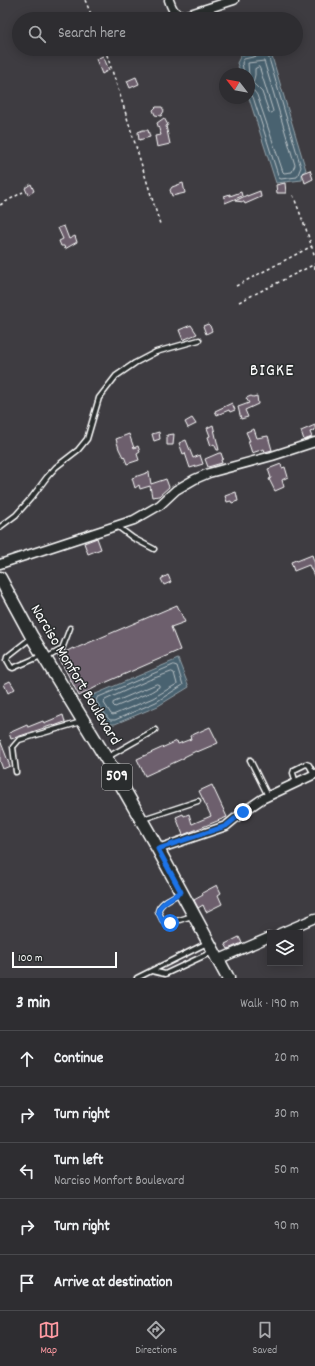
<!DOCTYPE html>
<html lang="en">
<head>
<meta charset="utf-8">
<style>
  body { margin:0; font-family:Dekko,sans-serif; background:#3a393d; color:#f1f3f6 }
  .controls { position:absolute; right:12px; bottom:12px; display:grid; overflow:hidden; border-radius:0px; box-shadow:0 2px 10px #0003 }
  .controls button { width:36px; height:36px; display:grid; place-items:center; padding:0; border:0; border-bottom:1px solid #49494d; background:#2e2d31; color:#f1f3f6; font:20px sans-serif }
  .compass { position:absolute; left:219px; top:68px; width:36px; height:36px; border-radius:50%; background:#2e2d31; box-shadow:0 2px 10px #0003; rotate:301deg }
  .scale { position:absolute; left:12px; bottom:10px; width:105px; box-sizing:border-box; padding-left:4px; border:2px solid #fff; border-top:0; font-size:11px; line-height:14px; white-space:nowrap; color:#fff; -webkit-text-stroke:3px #2a2d2e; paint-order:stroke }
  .stop { position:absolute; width:12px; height:12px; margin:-9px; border:3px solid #1a73e8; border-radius:50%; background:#fff }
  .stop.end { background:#1a73e8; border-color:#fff; box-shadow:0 1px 4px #0008 }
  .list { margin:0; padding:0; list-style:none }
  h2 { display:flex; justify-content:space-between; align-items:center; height:52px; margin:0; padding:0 16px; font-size:17px }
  h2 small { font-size:13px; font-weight:400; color:#a7a8ab }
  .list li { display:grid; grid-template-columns:26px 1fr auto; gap:12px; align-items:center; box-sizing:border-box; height:56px; padding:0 16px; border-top:1px solid #49494d }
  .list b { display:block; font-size:15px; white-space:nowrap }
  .list p { margin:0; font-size:13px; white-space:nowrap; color:#a7a8ab }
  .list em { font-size:13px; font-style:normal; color:#a7a8ab }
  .icon { flex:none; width:22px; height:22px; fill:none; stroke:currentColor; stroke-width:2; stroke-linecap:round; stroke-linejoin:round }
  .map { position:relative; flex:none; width:315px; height:978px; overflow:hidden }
  .search { position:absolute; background:#2e2d31; box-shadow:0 2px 10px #0003; left:12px; right:12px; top:12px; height:44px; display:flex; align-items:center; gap:10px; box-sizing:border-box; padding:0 14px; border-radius:22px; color:#a7a8ab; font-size:15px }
  .sheet { height:332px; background:#2e2d31 }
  nav { display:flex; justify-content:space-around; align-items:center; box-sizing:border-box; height:56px; border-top:1px solid #49494d; background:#2e2d31; font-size:11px; color:#a7a8ab }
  nav a { display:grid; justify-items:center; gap:2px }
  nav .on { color:#ff9aa2 }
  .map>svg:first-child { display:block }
</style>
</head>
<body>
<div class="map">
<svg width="315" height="978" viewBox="0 0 315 978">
  <rect width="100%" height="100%" fill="#3e3c41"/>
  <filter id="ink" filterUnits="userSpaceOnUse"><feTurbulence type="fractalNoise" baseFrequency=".025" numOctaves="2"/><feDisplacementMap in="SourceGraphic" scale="8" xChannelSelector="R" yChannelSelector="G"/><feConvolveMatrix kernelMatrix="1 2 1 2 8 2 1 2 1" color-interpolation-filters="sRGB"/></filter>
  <g filter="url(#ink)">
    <!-- water -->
    <path fill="#4a626f" stroke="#92a1a9" d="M270,50L306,170L302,173V180L276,183L249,98V74H241L237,63L241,55Z
      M178,659L189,687L158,706L115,724H109L105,722L91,699V696Z"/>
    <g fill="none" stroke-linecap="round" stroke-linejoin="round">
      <!-- shore -->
      <path stroke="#b7c0c5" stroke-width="1" d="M259,67L260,69L273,111L272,113L269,112L262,92L253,83L255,75V69Z
        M244,74L242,63L244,59L266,54L268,55L301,167L297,177L281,179L279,178L253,97L249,94
        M249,76L248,63L264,61L295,165L292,172L284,173L283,172L257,95L254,91L249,89
        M174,665L177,666L183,685L156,702L115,720H110L108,718L96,701L97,698Z
        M172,672L174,673L177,684L153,698L113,715L111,714L104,703L105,700L149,680Z
        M157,684L159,685V687L151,692L115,707L113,705V703Z"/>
    </g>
    <!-- building -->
    <path fill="#6d5f6d" stroke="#fff" d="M103,56L109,70L102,74L96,59Z
      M136,77L139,84L130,88L127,81Z
      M156,107H162L164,111L161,116L155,115L153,110Z
      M164,118L168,125L166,126L170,144L157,147L155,136L161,135L157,123Z
      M143,130H148L150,137L139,140L138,132Z
      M310,170L313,179L305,183L302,173Z
      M183,183L185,193L172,196L170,190L172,187Z
      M285,183L286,193H277L276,185Z
      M31,184L34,191L28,195L25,188Z
      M260,191L261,197L245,204L244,202L235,201L247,195V196Z
      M241,192L242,196L225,203L224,196L230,194V196Z
      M64,226L69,239L75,236L77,242L65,249L64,246H61L59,241L63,239L58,228Z
      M208,324L210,326L212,331L206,334L203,326Z
      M191,325L197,334L183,340L179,330Z
      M251,396L253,397L257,396L258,404L245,410L248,417L241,419L238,407L249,403L246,398Z
      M232,403L235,410L230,412L229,410L217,415L215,411Z
      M192,418L196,424L188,428L185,422Z
      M213,425L219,450H217L214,444L211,446L208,437L210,436L207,428Z
      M315,425V430L310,432L312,437L304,440L301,431Z
      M254,429L257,438L268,436L272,450L265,452L264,449L252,453L248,441H250L246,432Z
      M159,432L160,439L154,441L152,434Z
      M129,434L134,448L138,446L140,452L137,454L139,460L127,464L124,456L123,457L119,449L116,439Z
      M174,434L173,445H167V435Z
      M186,440L193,458L200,455L203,464L190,468L185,453L183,454L179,443Z
      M219,453H221L223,459L221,460L222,463L208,467L205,459Z
      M281,464L282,468L285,467L288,477L282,480L284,487L275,491L269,479L271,478L268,469Z
      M149,472L151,484L166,479L169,487L159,496L152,497L150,486L140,489L139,485L135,488L132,478Z
      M236,492L238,501L232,503L231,501L227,502L225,496Z
      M97,538L101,549L88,554L84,543Z
      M312,555L315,564V578L309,565L294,571L291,562L296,560L297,561Z
      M168,575L171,582L164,585L161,579Z
      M177,605L185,622L171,627L180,650L100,685L79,696L58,656L73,648L74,649Z
      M10,681L15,689L8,693L4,684Z
      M63,715L65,722L54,726L53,725L11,739L9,733L27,725L28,727L43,721L44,723Z
      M210,727L218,743L197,752L196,751L184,757V758L145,776L137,759L177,741L178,744L191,739L190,736Z
      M0,740L10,766L3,769L0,761Z
      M212,785L227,817L183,835L176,817L183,814L184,816L189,814L192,824L211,816L199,791Z
      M217,885L221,893L218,895L222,904L206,912L203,905L198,908L194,900L203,895L202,893Z
      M239,937L242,943L228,949L225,944Z"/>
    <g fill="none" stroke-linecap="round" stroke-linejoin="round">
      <!-- lane casing -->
      <g stroke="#fff" stroke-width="7">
        <path id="lane" d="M117,526L133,538L154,549
          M0,527L16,515L32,497L47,477L56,467L78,450L87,439L99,398L116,376L135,363L156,352L199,340
          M31,638L8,656L7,660L11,667L13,668L41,656
          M46,658L62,649L70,628
          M106,758L155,730
          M250,760L268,796
          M16,772L13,747L19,740L81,722
          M296,783L293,773L294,770L306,764L309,765L314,774
          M143,819L198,801
          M180,893C172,898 160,902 158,911L163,921L170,923L192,916
          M152,971L165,974L212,952
          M137,978L207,943"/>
      </g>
      <!-- street casing -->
      <g stroke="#fff" stroke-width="11">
        <path id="street" d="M169,0C172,9 174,14 184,16L234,0
          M0,564L134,520L160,505L176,490L195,479L209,473L272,456L315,442
          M158,849L226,826L243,812L262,799L315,774
          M280,933L315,918
          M217,960L270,937"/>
      </g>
      <!-- primary casing -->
      <g stroke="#fff" stroke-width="15">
        <path id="primary" d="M0,578L32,637L106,758L158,849L228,978"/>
      </g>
      <!-- path -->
      <path stroke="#fff" stroke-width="1.5" stroke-dasharray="3 3" stroke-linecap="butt" d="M85,0L93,19
        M105,49L120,95L160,224
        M293,195L306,229L315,257
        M0,205L23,192
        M315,266V272
        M236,286L312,246
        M239,302L315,264"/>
      <!-- lane -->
      <use href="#lane" stroke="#2a2d2e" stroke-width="4"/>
      <!-- street -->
      <use href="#street" stroke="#2a2d2e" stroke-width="8"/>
      <!-- primary -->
      <use href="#primary" stroke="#2a2d2e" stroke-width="12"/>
    </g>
  </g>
  <g fill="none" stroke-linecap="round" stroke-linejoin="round" filter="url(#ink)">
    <!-- route -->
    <path stroke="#1a73e8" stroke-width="5" d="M170,923L162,921L158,911C161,902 173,897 181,892L158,849L226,826L243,812"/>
  </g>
  <g text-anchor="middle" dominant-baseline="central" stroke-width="3" stroke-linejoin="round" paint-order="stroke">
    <!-- shield labels -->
    <rect fill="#2a2d2e" stroke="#bfc0c0" stroke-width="1" x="102" y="764" width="30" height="26" rx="3"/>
    <g font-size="15" font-weight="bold" fill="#fff">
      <text x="117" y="777">509</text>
    </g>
    <!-- street labels -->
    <g font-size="16" fill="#fff" stroke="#2a2d2e">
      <text transform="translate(75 675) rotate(59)">Narciso Monfort Boulevard</text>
    </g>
    <!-- quarter labels -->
    <g font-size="18" letter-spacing="1" fill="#fff" stroke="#2a2d2e">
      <text x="272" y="371">BIGKE</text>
    </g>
  </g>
</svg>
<div class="controls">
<button><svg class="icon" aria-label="layers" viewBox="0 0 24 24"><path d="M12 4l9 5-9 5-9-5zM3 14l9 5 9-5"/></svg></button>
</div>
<svg class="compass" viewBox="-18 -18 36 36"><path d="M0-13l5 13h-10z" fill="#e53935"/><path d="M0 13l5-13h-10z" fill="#a7a8ab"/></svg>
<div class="scale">100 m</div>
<div class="stop" style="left:170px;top:923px"></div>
<div class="stop end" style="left:243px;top:812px"></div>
<div class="search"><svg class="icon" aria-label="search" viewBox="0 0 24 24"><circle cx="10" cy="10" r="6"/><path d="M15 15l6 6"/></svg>Search here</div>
</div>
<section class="sheet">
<h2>3 min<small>Walk · 190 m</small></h2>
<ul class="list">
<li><svg class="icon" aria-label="ahead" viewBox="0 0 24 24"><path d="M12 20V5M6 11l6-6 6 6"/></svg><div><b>Continue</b></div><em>20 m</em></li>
<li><svg class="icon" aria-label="right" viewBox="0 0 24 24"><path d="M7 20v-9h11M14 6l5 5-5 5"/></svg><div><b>Turn right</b></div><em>30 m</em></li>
<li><svg class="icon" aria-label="left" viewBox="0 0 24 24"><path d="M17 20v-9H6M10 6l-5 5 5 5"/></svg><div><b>Turn left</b><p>Narciso Monfort Boulevard</p></div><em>50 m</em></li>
<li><svg class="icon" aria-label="right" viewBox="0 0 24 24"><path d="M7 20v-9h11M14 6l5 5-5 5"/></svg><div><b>Turn right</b></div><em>90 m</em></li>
<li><svg class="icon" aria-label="arrive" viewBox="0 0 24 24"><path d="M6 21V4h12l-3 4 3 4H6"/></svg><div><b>Arrive at destination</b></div></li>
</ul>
</section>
<nav>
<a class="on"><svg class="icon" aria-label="map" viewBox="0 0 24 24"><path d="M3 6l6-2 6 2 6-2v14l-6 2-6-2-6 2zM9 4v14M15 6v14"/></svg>Map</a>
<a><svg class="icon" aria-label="directions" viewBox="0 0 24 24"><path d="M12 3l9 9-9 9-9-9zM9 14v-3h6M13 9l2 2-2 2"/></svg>Directions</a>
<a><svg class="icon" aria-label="saved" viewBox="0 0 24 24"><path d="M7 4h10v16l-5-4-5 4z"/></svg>Saved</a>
</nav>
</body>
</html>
